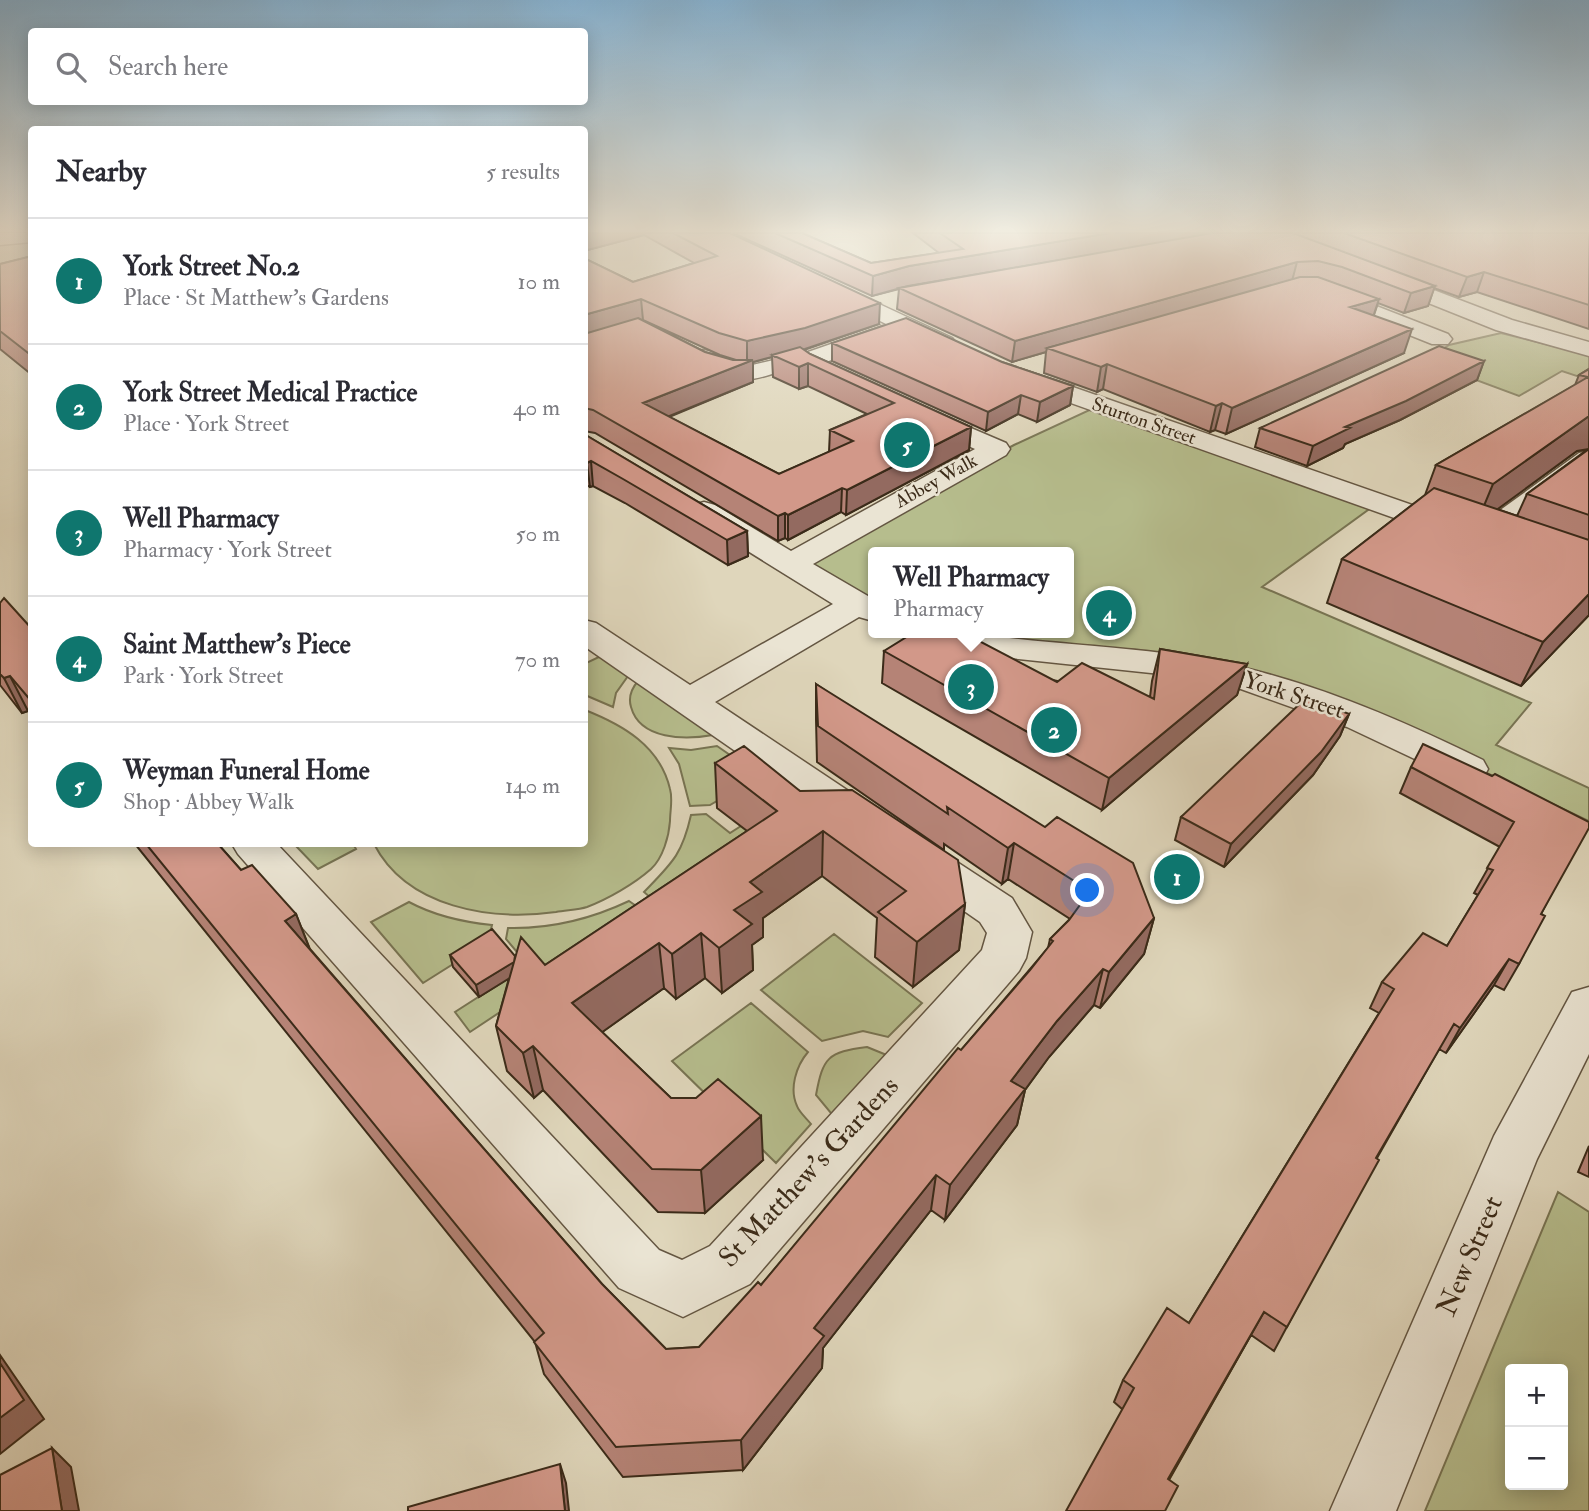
<!DOCTYPE html>
<html lang="en">
<head>
<meta charset="utf-8">
<style>
  body { margin:0; font-family:"IM FELL Double Pica",serif; background:#f7f7f7; color:#2b2b33 }
  .controls { position:absolute; right:21px; bottom:21px; display:grid; overflow:hidden; border-radius:7px; box-shadow:0 4px 18px #0003 }
  .controls button { width:63px; height:63px; display:grid; place-items:center; padding:0; border:0; border-bottom:2px solid #e1e1e2; background:#fff; color:#2b2b33; font:35px sans-serif }
  .you { position:absolute; left:1088px; top:891px; width:24px; height:24px; margin:-18px; border:5px solid #fff; border-radius:50%; background:#1a73e8; box-shadow:0 0 0 10px #1a73e833 }
  .badge { display:grid; place-items:center; width:46px; height:46px; border-radius:50%; background:#0f766e; color:#fff; font-size:23px; font-weight:700 }
  .pin { position:absolute; translate:-50% -50%; border:4px solid #fff; box-shadow:0 2px 7px #0006 }
  .popup { position:absolute; left:868px; top:547px; width:206px; height:91px; box-sizing:border-box; display:grid; place-content:center; border-radius:7px; background:#fff; filter:drop-shadow(0 2px 5px #0005); font-size:23px; white-space:nowrap; color:#7c7c81 }
  .popup b { font-size:26px; color:#2b2b33 }
  .popup::after { content:''; position:absolute; left:50%; top:100%; margin-left:-14px; border:14px solid transparent; border-top-color:#fff }
  .list { margin:0; padding:0; list-style:none }
  h2 { display:flex; justify-content:space-between; align-items:center; height:91px; margin:0; padding:0 28px; font-size:30px }
  h2 small { font-size:23px; font-weight:400; color:#7c7c81 }
  .list li { display:grid; grid-template-columns:46px 1fr auto; gap:21px; align-items:center; box-sizing:border-box; height:126px; padding:0 28px; border-top:2px solid #e1e1e2 }
  .list b { display:block; font-size:26px; white-space:nowrap }
  .list p { margin:0; font-size:23px; white-space:nowrap; color:#7c7c81 }
  .list em { font-size:23px; font-style:normal; color:#7c7c81 }
  .icon { flex:none; width:38px; height:38px; fill:none; stroke:currentColor; stroke-width:2; stroke-linecap:round; stroke-linejoin:round }
  .map { position:relative; flex:none; width:1589px; height:1511px; overflow:hidden }
  .search { position:absolute; background:#fff; box-shadow:0 4px 18px #0003; left:28px; top:28px; width:560px; height:77px; display:flex; align-items:center; gap:18px; box-sizing:border-box; padding:0 24px; border-radius:7px; color:#7c7c81; font-size:26px }
  .panel { position:absolute; background:#fff; box-shadow:0 4px 18px #0003; left:28px; top:126px; width:560px; height:721px; border-radius:7px }
  .map>svg:first-child { display:block }
</style>
</head>
<body>
<div class="map">
<svg width="1589" height="1511" viewBox="0 0 1589 1511">
  <rect width="100%" height="100%" fill="#dfd6bb"/>
  <filter id="stains"><feTurbulence type="fractalNoise" baseFrequency=".00286" numOctaves="4"/><feColorMatrix values="0 0 0 0 .2 0 0 0 0 .09 0 0 0 0 .02 0 0 0 .5 -.17"/></filter>
  <radialGradient id="worn" r=".72"><stop offset=".6" stop-color="#630" stop-opacity="0"/><stop offset="1" stop-color="#630" stop-opacity=".3"/></radialGradient>
  <!-- green -->
  <path fill="#b6bd8d" stroke="#787453" stroke-width="2" fill-rule="evenodd" d="M1501,333L1589,355V380L1562,371L1519,396L1425,361L1449,345Z
    M1098,406L1379,502L1262,587L1531,703L1496,745L1589,788V821L1323,696L968,633H1069V552H873V605L802,560L1014,445Z
    M601,656L628,676L616,693L613,707L585,695L584,664Z
    M638,681L713,735C685,740 640,740 631,707C628,697 632,688 638,681Z
    M585,710C623,725 660,746 670,789C673,799 670,811 670,821C669,836 663,858 651,869C634,884 608,899 587,907C578,910 566,910 556,912C491,921 407,908 374,844H584Z
    M717,746L743,764L739,788L710,805L690,806L679,764L669,748L691,750Z
    M789,795L806,806L651,898L644,892C672,863 682,855 691,815L706,814L730,833Z
    M294,844H353L356,849L318,869Z
    M629,901L639,908L636,922L470,1032L455,1012L528,965L506,939L508,928C551,929 591,919 629,901Z
    M409,902C435,916 462,922 492,925L488,942L423,983L371,922Z
    M834,934L922,1003L888,1037L863,1031L822,1041L761,990Z
    M751,1003L808,1052C796,1066 789,1089 797,1106C799,1112 807,1119 811,1124L776,1163L672,1061Z
    M867,1047L889,1056L835,1118L816,1095C823,1057 828,1052 867,1047Z
    M1558,1192L1589,1212V1511H1425ZM1510,1369H1563V1485H1510Z"/>
  <g fill="none" stroke-linecap="round" stroke-linejoin="round">
    <!-- minor casing -->
    <g stroke="#645642" stroke-width="3">
      <path id="minor" d="M0,233H32V242L0,245Z
        M1384,271L1512,320L1589,342V356L1496,330L1376,282L1373,277L1376,272Z
        M834,283L952,338L956,343L952,348H936L826,295L823,290L826,285Z
        M1325,286L1448,334L1452,339L1448,344H1432L1317,298L1314,293L1317,288Z
        M883,326L891,328L895,333L891,338L826,362L856,376L860,381L856,386L847,389L838,386L804,370L802,366C768,372 750,389 714,373C705,369 696,365 691,357L694,352L703,350L712,352L739,365L748,366L808,352Z
        M1021,369L1464,523L1468,529L1464,535L1453,538L1442,535L1012,382L1008,377L1012,372Z
        M924,408L1006,443L1010,449L1006,455L813,564L873,599V621L859,617L715,702L877,810L883,820L877,830L863,834L849,830L584,646V620L596,623L690,685L833,604L693,517L689,511L693,505L704,502L715,505L791,551L975,449L915,422L911,416L915,410Z
        M1589,451V472L1492,546L1481,548L1470,546L1466,539L1470,532L1579,453Z
        M916,633C961,631 1004,638 1049,642C1102,647 1155,650 1208,660C1304,678 1395,717 1483,760L1488,769L1483,778L1469,782L1455,778L1347,727L1238,688L1170,675L991,656L921,640Z
        M919,843L934,847L1012,898L1032,932L1026,958L1019,971L750,1284L683,1317L619,1288L238,854L232,844H277L659,1250L682,1260L710,1246L982,950L987,933L980,922L904,869L898,858L904,847Z
        M1589,987V1054L1537,1159L1396,1511H1330L1494,1136L1572,992Z"/>
    </g>
    <!-- minor -->
    <use href="#minor" fill="#eae4d3" fill-rule="evenodd"/>
  </g>
  <!-- wall -->
  <path fill="#b58376" stroke="#3b2b19" stroke-width="2" fill-rule="evenodd" d="M584,233H730L879,324L804,350L810,354L971,427L969,450L846,515L841,512L788,540L785,538L778,541L595,433L584,431V258L633,282L694,263L644,235L584,251ZM641,320H643L720,355L736,360L705,352ZM772,357L773,377L799,389L808,386L867,414L830,430L829,452L779,474L669,417L753,382V362Z
    M733,233H802L871,263L939,253L913,233H1589V329L1477,292L1459,297L1434,288L1428,306L1404,313L1378,303L1374,315L1404,353L1226,434L1215,430L1210,432L1103,389L1097,392L1044,373L1046,352L1012,362L897,309L899,289L872,296Z
    M32,256V375L0,349V264Z
    M832,343L1002,362L1073,386L1070,405L1037,422L1018,414L986,431L832,361Z
    M1484,361L1477,380L1400,420L1345,444L1343,448L1307,466L1255,447L1260,428Z
    M1589,369V615L1521,686L1327,603L1342,559L1425,495L1436,465L1575,385L1579,375ZM1588,449L1527,494L1517,516L1497,509L1577,451Z
    M584,434L747,531L748,556L728,565L625,503L593,486L590,487L584,484Z
    M0,603L32,629V715L28,711L22,713L0,685Z
    M1160,649L1247,664L1237,695L1102,810L882,683L884,651L1150,697L1152,681Z
    M816,684L1154,918L1144,954L1100,1008L1094,1005L1049,1057L1025,1090L1017,1125L945,1220L931,1210L823,1348L822,1368L743,1470L623,1477L544,1374L535,1342L135,844H218L241,870L296,914L310,949L602,1284L666,1349L699,1347L761,1285L1048,948L1050,939L1070,919L1008,879L1002,884L944,844V850L817,762L816,719Z
    M1349,714L1340,736L1313,775L1224,867L1175,840L1181,817Z
    M715,763L800,791L965,904L959,950L913,987L875,957L877,918L822,876L763,918V937L752,945L753,970L722,993L705,978L676,999L664,988L602,1032L671,1098L763,1160L705,1213L658,1212L543,1090L534,1098L507,1071L496,1026L509,978L479,997L453,967L450,955L515,956L545,965L747,831L717,808Z
    M1411,767L1589,822L1541,914L1519,964L1504,990L1494,985L1446,1053L1439,1049L1377,1158L1274,1351L1251,1335L1169,1480L1122,1409L1114,1402L1123,1380L1189,1323L1379,1013L1370,1008L1382,982L1447,946L1478,895L1474,893L1500,847L1400,793Z
    M1589,1146V1177L1578,1172Z"/>
  <!-- shaded-wall -->
  <path fill="#936a60" stroke="#3b2b19" stroke-width="2" d="M584,233H644V235L584,251Z
    M1110,233H1219L908,286L872,296L873,276L909,266Z
    M1297,262L1292,281L1047,348L1046,352L1012,362L1015,341Z
    M1484,272L1477,292L1459,297L1467,277Z
    M1435,286L1428,306L1404,313L1411,293Z
    M641,299L643,320L584,337V315Z
    M1379,299L1371,323L1350,307Z
    M880,303L879,324L805,349L775,357L772,355V357L753,362V382L645,426L643,403L747,362V341Z
    M1412,329L1404,353L1226,434L1232,408Z
    M1484,361L1477,380L1400,420L1345,444L1343,448L1307,466L1313,446L1345,427Z
    M808,363V386L799,389V367Z
    M1107,364L1103,389L1097,392L1101,367Z
    M1073,386L1070,405L1037,422L1040,402Z
    M1021,395L1018,414L986,431L988,412Z
    M1222,403L1215,430L1210,432L1216,406Z
    M1589,416V449L1577,451L1476,525L1493,484Z
    M971,427L969,450L846,515L847,490Z
    M591,461L593,486L590,487L587,463Z
    M842,488L841,512L788,540V515Z
    M785,513V538L778,541V516Z
    M747,531L748,556L728,565L727,540Z
    M1589,594V615L1521,686L1543,642Z
    M1247,664L1237,695L1102,810L1109,778Z
    M10,676L28,711L22,713L4,678Z
    M1349,714L1340,736L1313,775L1224,867L1231,844Z
    M823,831L822,876L763,918V937L752,945L753,970L722,993L719,948L734,910L750,882Z
    M1014,843L1008,879L1002,884L1008,848Z
    M965,904L959,950L913,987L917,942Z
    M296,914L310,950L285,921Z
    M1154,918L1144,954L1100,1008L1109,972Z
    M701,933L705,978L676,999L672,954Z
    M659,943L664,988L580,1048L572,1003Z
    M518,959L521,971L479,997L476,985Z
    M1509,959L1494,985L1446,1053L1460,1028Z
    M1103,969L1094,1005L1049,1057L1025,1090L1017,1125L945,1220L950,1185L1011,1081L1057,1021Z
    M533,1046L543,1090L534,1098L523,1053Z
    M761,1116L763,1160L705,1213L701,1170Z
    M936,1175L931,1210L823,1348L822,1368L743,1470L741,1440L814,1328Z
    M1264,1312L1251,1335L1157,1500L1168,1479Z
    M0,1355L44,1419L0,1454Z
    M52,1448L71,1467L79,1511H62Z
    M560,1464L566,1483L569,1511H565Z"/>
  <!-- building -->
  <path fill="#d29889" stroke="#3b2b19" stroke-width="2" d="M673,233H730L880,303L805,328L747,341L719,333L641,299L584,315V258L633,282L717,256Z
    M775,233H802L871,263L963,249L940,233H1110L909,266L873,276Z
    M1212,233H1293L1435,286L1411,293L1342,267L1318,261L1297,262L1015,341L899,288Z
    M1344,233H1589V305L1484,272L1467,277Z
    M32,256V356L0,331V264Z
    M1300,277H1318L1379,299L1350,307L1412,329L1232,408L1222,403L1216,406L1107,364L1101,367L1047,348Z
    M638,318L705,352L733,360H753L643,403L779,474L853,441L830,430L894,403L808,363L799,367L772,355L800,347L810,354L971,427L847,490L842,488L788,515L785,513L778,516L593,410L584,408V334Z
    M906,318L1002,362L1073,386L1040,402L1021,395L988,412L832,343Z
    M1439,346L1484,361L1406,401L1345,427L1350,428L1313,446L1260,428Z
    M1589,369V416L1493,484L1436,465L1588,377L1579,375Z
    M584,434L747,531L727,540L623,479L591,461L587,463L584,462Z
    M1589,449V515L1527,494Z
    M1434,488L1589,540V594L1543,642L1342,559Z
    M4,598L32,629V702L10,676L4,678L0,674V603Z
    M913,633H964L1057,682L1082,663L1154,699L1160,649L1247,664L1109,778L884,651Z
    M816,684L1045,827L1057,817L1133,863L1154,918L1109,972L1103,969L1057,1021L1011,1081L1025,1089L950,1185L936,1175L814,1328L824,1336L741,1440L616,1447L534,1342L544,1333L146,844H218L241,870L252,865L296,914L285,921L602,1284L666,1349L699,1347L758,1282L761,1285L958,1048L961,1050L1030,970L1053,941L1050,939L1069,920L1090,891L1014,843L1008,848L947,807L948,814L818,726Z
    M1307,697L1349,714L1321,752L1231,844L1181,817Z
    M1423,744L1492,776L1495,774L1589,822V828L1541,914L1545,916L1519,964L1509,959L1460,1028L1454,1024L1376,1158L1379,1160L1287,1327L1264,1312L1168,1479L1178,1486L1165,1511H1066L1134,1388L1123,1380L1167,1308L1189,1323L1394,989L1382,982L1423,933L1447,946L1493,870L1487,868L1514,822L1411,767Z
    M744,746L800,791L852,790L958,860L965,904L917,942L878,912L906,891L823,831L750,882L762,892L734,910L752,924L719,948L701,933L672,954L659,943L572,1003L671,1098H696L718,1079L761,1116L701,1170L652,1169L533,1046L523,1053L496,1026L521,937L545,965L777,811L715,763Z
    M492,929L515,956L514,962L476,985L450,955Z
    M0,1363L24,1400L0,1418Z
    M52,1448L62,1511H0V1475Z
    M560,1464L565,1511H408V1507Z"/>
  <!-- sky -->
  <linearGradient id="sky" x2="0" y2="1"><stop stop-color="#87b5d6"/><stop offset="0.52" stop-color="#f1ede0"/><stop offset="1" stop-color="#f1ede0" stop-opacity="0"/></linearGradient>
  <rect width="1589" height="444" fill="url(#sky)"/>
  <g text-anchor="middle" dominant-baseline="central" stroke-width="5" stroke-linejoin="round" paint-order="stroke">
    <!-- far-street labels -->
    <g font-size="19" fill="#3b2b19" stroke="#eae4d3">
      <text transform="translate(1144 421) rotate(19)">Sturton Street</text>
      <text transform="translate(936 481) rotate(-29)">Abbey Walk</text>
    </g>
    <!-- street labels -->
    <g font-size="23" fill="#3b2b19" stroke="#eae4d3">
      <text transform="translate(1294 695) rotate(18)">York Street</text>
    </g>
    <!-- near-street labels -->
    <g font-size="28" fill="#3b2b19" stroke="#eae4d3">
      <text transform="translate(809 1172) rotate(-47)">St Matthew's Gardens</text>
      <text transform="translate(1470 1256) rotate(-67)">New Street</text>
    </g>
  </g>
  <rect width="100%" height="100%" filter="url(#stains)"/>
  <rect width="100%" height="100%" fill="url(#worn)"/>
</svg>
<div class="controls">
<button>+</button>
<button>−</button>
</div>
<div class="you"></div>
<div class="pin badge" style="left:1177px;top:877px">1</div>
<div class="pin badge" style="left:1054px;top:730px">2</div>
<div class="pin badge" style="left:971px;top:687px">3</div>
<div class="popup"><b>Well Pharmacy</b>Pharmacy</div>
<div class="pin badge" style="left:1109px;top:613px">4</div>
<div class="pin badge" style="left:907px;top:445px">5</div>
<div class="search"><svg class="icon" aria-label="search" viewBox="0 0 24 24"><circle cx="10" cy="10" r="6"/><path d="M15 15l6 6"/></svg>Search here</div>
<section class="panel">
<h2>Nearby<small>5 results</small></h2>
<ul class="list">
<li><span class="badge">1</span><div><b>York Street No.2</b><p>Place · St Matthew's Gardens</p></div><em>10 m</em></li>
<li><span class="badge">2</span><div><b>York Street Medical Practice</b><p>Place · York Street</p></div><em>40 m</em></li>
<li><span class="badge">3</span><div><b>Well Pharmacy</b><p>Pharmacy · York Street</p></div><em>50 m</em></li>
<li><span class="badge">4</span><div><b>Saint Matthew's Piece</b><p>Park · York Street</p></div><em>70 m</em></li>
<li><span class="badge">5</span><div><b>Weyman Funeral Home</b><p>Shop · Abbey Walk</p></div><em>140 m</em></li>
</ul>
</section>
</div>
</body>
</html>
